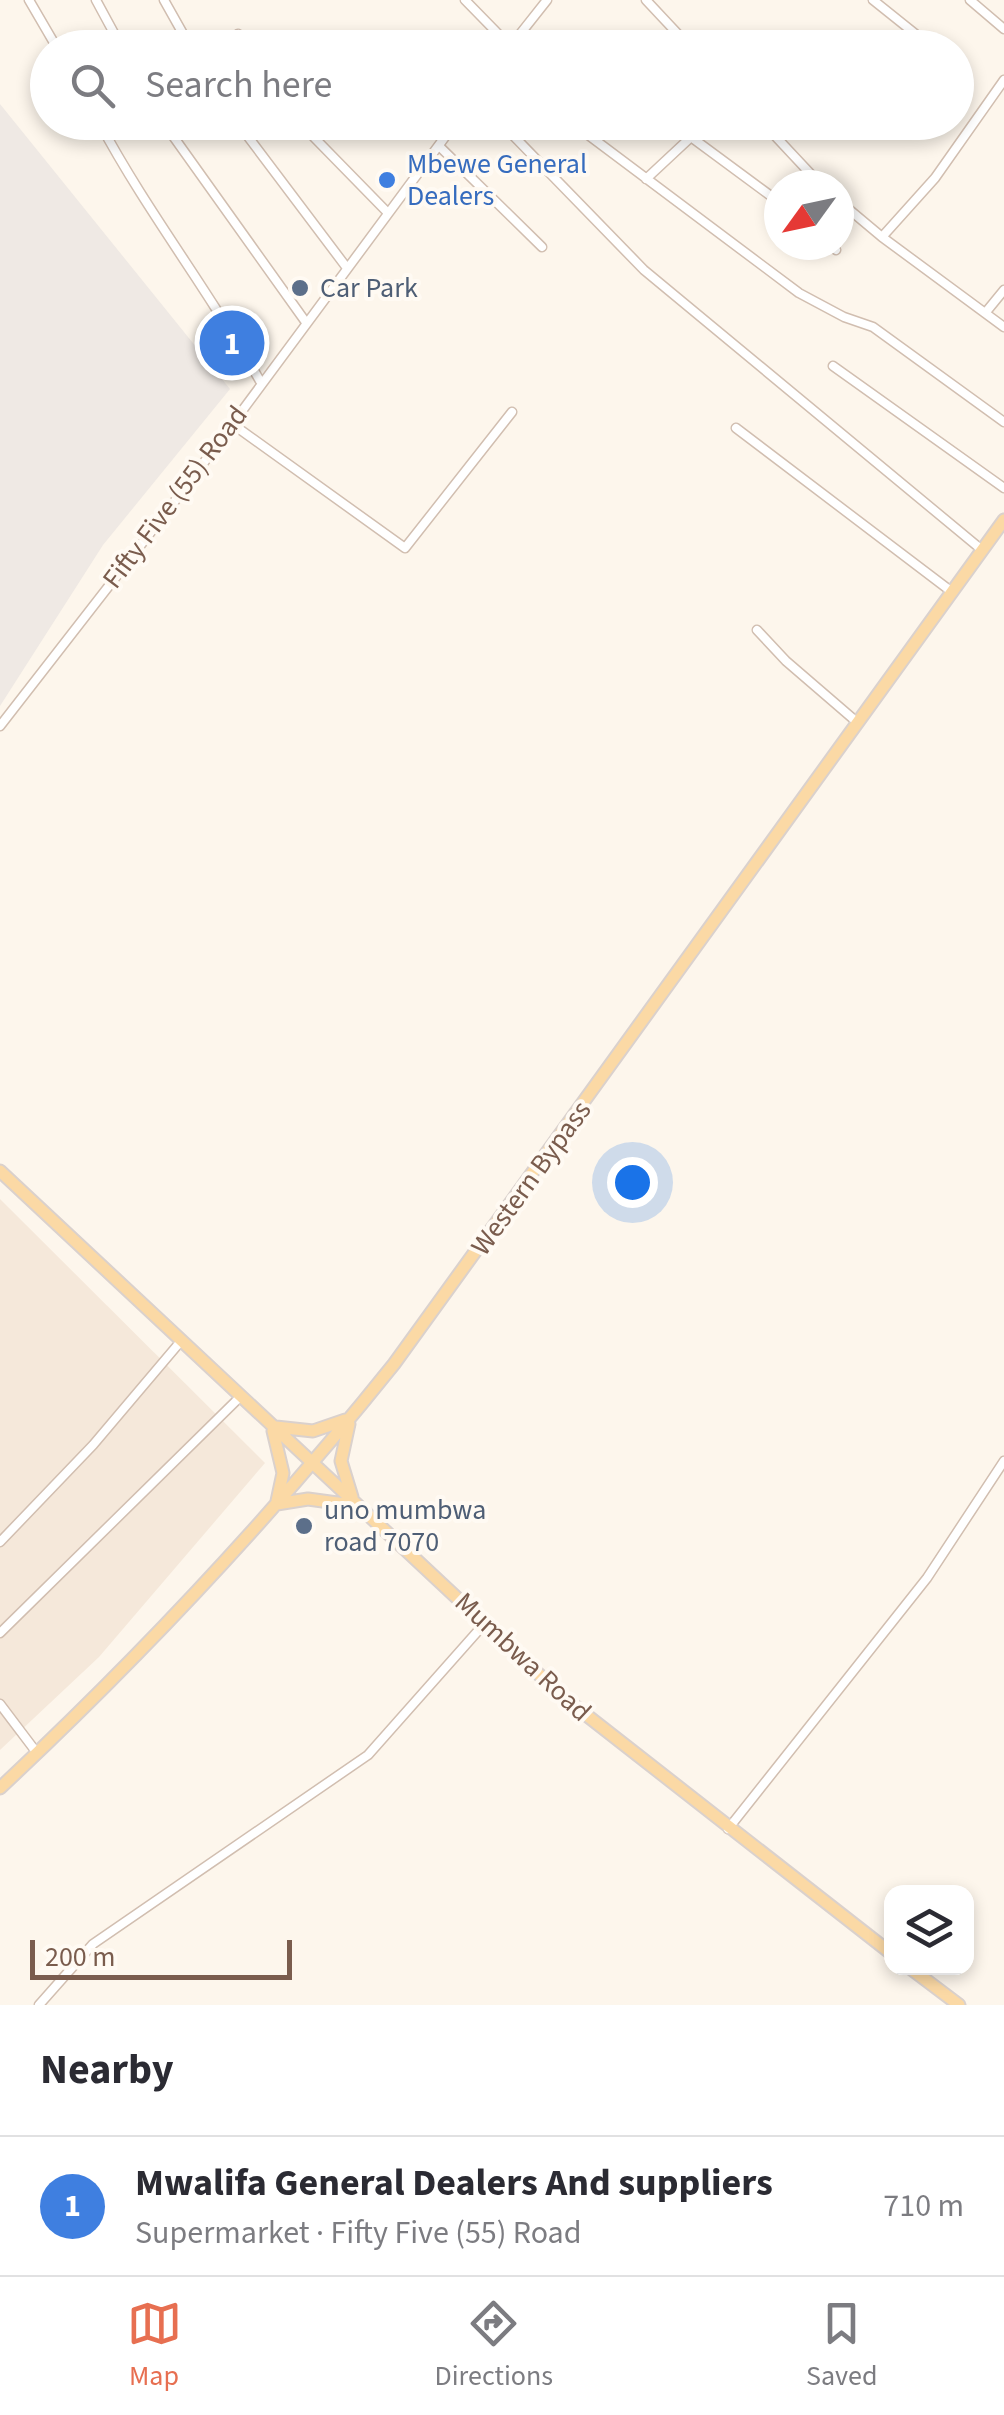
<!DOCTYPE html>
<html lang="en">
<head>
<meta charset="utf-8">
<style>
  body { margin:0; font-family:"Source Sans 3",sans-serif; background:#f7f7f7; color:#2b2b33 }
  .controls { position:absolute; right:30px; bottom:30px; display:grid; overflow:hidden; border-radius:20px; box-shadow:0 5px 15px #0003 }
  .controls button { width:90px; height:90px; display:grid; place-items:center; padding:0; border:0; border-bottom:2px solid #e1e1e2; background:#fff; color:#2b2b33; font:50px sans-serif }
  .compass { position:absolute; left:764px; top:170px; width:90px; height:90px; border-radius:50%; background:#fff; box-shadow:0 5px 15px #0003; rotate:237deg }
  .scale { position:absolute; left:30px; bottom:25px; width:262px; box-sizing:border-box; padding-left:10px; border:5px solid #7a5c4d; border-top:0; font-size:28px; line-height:35px; white-space:nowrap; color:#7a5c4d; -webkit-text-stroke:8px #fffaf3; paint-order:stroke }
  .you { position:absolute; left:632px; top:1182px; width:35px; height:35px; margin:-25px; border:8px solid #fff; border-radius:50%; background:#1a73e8; box-shadow:0 0 0 15px #1a73e833 }
  .badge { display:grid; place-items:center; width:65px; height:65px; border-radius:50%; background:#e76f51; color:#fff; font-size:32px; font-weight:700 }
  .pin { position:absolute; translate:-50% -50%; border:5px solid #fff; box-shadow:0 2px 10px #0006 }
  .list { margin:0; padding:0; list-style:none }
  h2 { display:flex; justify-content:space-between; align-items:center; height:130px; margin:0; padding:0 40px; font-size:42px }
  h2 small { font-size:32px; font-weight:400; color:#7c7c81 }
  .list li { display:grid; grid-template-columns:65px 1fr auto; gap:30px; align-items:center; box-sizing:border-box; height:140px; padding:0 40px; border-top:2px solid #e1e1e2 }
  .list b { display:block; font-size:38px; white-space:nowrap }
  .list p { margin:0; font-size:32px; white-space:nowrap; color:#7c7c81 }
  .list em { font-size:32px; font-style:normal; color:#7c7c81 }
  .icon { flex:none; width:55px; height:55px; fill:none; stroke:currentColor; stroke-width:2; stroke-linecap:round; stroke-linejoin:round }
  .map { position:relative; flex:none; width:1004px; height:2005px; overflow:hidden }
  .search { position:absolute; background:#fff; box-shadow:0 5px 15px #0003; left:30px; right:30px; top:30px; height:110px; display:flex; align-items:center; gap:25px; box-sizing:border-box; padding:0 35px; border-radius:55px; color:#7c7c81; font-size:38px }
  .sheet { height:270px; background:#fff }
  nav { display:flex; justify-content:space-around; align-items:center; box-sizing:border-box; height:140px; border-top:2px solid #e1e1e2; background:#fff; font-size:28px; color:#7c7c81 }
  nav a { display:grid; justify-items:center; gap:5px }
  nav .on { color:#e76f51 }
  .map>svg:first-child { display:block }
</style>
</head>
<body>
<div class="map">
<svg width="1004" height="2005" viewBox="0 0 1004 2005">
  <rect width="100%" height="100%" fill="#fdf6ec"/>
  <!-- residential -->
  <path fill="#f5e8da" d="M0,1199L265,1463L99,1657L0,1750Z"/>
  <!-- industrial -->
  <path fill="#efe9e4" d="M0,104L230,389L103,545L0,706Z"/>
  <g fill="none" stroke-linecap="round" stroke-linejoin="round">
    <!-- street casing -->
    <g stroke="#d1beb0" stroke-width="11">
      <path id="street" d="M29,0L57,48
        M96,0L122,48
        M164,0L191,48
        M465,0L510,46
        M646,0L691,48
        M873,0L933,48
        M970,0L1004,29
        M238,34L245,48
        M509,48L547,0
        M99,122C147,212 210,292 260,381
        M163,122L305,321
        M237,122L347,268
        M299,122L388,213
        M500,122L644,270L982,550
        M571,122L799,293L844,317L873,327L1004,422
        M762,122L821,185
        M439,146L542,247
        M646,179L691,137L779,202
        M839,201L882,237L935,178L1004,80
        M882,237L1004,327
        M830,245L836,250
        M986,312L1004,290
        M833,366L1004,488
        M231,423L405,548L512,412
        M736,428L952,592
        M757,630L786,661L858,723
        M0,726L185,488L456,122
        M0,1542L93,1445L181,1341
        M0,1633L240,1397
        M0,1704L37,1753
        M728,1829L927,1578L1004,1461
        M39,2005L93,1944L368,1755L485,1623"/>
    </g>
    <!-- primary casing -->
    <g stroke="#dad1cd" stroke-width="15">
      <path id="primary" d="M0,1171L562,1696L892,1954
        M349,1424L341,1461L352,1497
        M276,1427L313,1431L345,1420
        M273,1431L283,1473L277,1501
        M277,1504L308,1499L352,1505
        M0,1788C141,1656 273,1515 394,1364L1004,520
        M910,1968L959,2005"/>
    </g>
    <!-- street -->
    <use href="#street" stroke="#fff" stroke-width="8"/>
    <!-- primary -->
    <use href="#primary" stroke="#fbd9a5" stroke-width="11"/>
  </g>
  <!-- markers -->
  <circle fill="#3f7fe0" stroke="#fffaf3" stroke-width="4" cx="387" cy="180" r="10"/>
  <g fill="#5c6f8a" stroke="#fffaf3" stroke-width="4">
    <circle cx="300" cy="288" r="10"/>
    <circle cx="304" cy="1526" r="10"/>
  </g>
  <g text-anchor="middle" dominant-baseline="central" stroke-width="8" stroke-linejoin="round" paint-order="stroke">
    <!-- shop labels -->
    <g font-size="28" fill="#366cbe" stroke="#fffaf3" text-anchor="start">
      <text x="407" y="164">Mbewe General<tspan x="407" dy="32">Dealers</tspan></text>
    </g>
    <!-- service labels -->
    <g font-size="28" fill="#4e5e75" stroke="#fffaf3" text-anchor="start">
      <text x="320" y="288">Car Park</text>
      <text x="324" y="1510">uno mumbwa<tspan x="324" dy="32">road 7070</tspan></text>
    </g>
    <!-- street labels -->
    <g font-size="28" fill="#7a5c4d" stroke="#fffaf3">
      <text transform="translate(175 497) rotate(-53)">Fifty Five (55) Road</text>
      <text transform="translate(531 1178) rotate(-54)">Western Bypass</text>
      <text transform="translate(523 1657) rotate(43)">Mumbwa Road</text>
    </g>
  </g>
</svg>
<div class="controls">
<button><svg class="icon" aria-label="layers" viewBox="0 0 24 24"><path d="M12 4l9 5-9 5-9-5zM3 14l9 5 9-5"/></svg></button>
</div>
<svg class="compass" viewBox="-18 -18 36 36"><path d="M0-13l5 13h-10z" fill="#e53935"/><path d="M0 13l5-13h-10z" fill="#7c7c81"/></svg>
<div class="scale">200 m</div>
<div class="you"></div>
<div class="pin badge" style="left:232px;top:343px;background:#3f7fe0">1</div>
<div class="search"><svg class="icon" aria-label="search" viewBox="0 0 24 24"><circle cx="10" cy="10" r="6"/><path d="M15 15l6 6"/></svg>Search here</div>
</div>
<section class="sheet">
<h2>Nearby<small></small></h2>
<ul class="list">
<li><span class="badge" style="background:#3f7fe0">1</span><div><b>Mwalifa General Dealers And suppliers</b><p>Supermarket · Fifty Five (55) Road</p></div><em>710 m</em></li>
</ul>
</section>
<nav>
<a class="on"><svg class="icon" aria-label="map" viewBox="0 0 24 24"><path d="M3 6l6-2 6 2 6-2v14l-6 2-6-2-6 2zM9 4v14M15 6v14"/></svg>Map</a>
<a><svg class="icon" aria-label="directions" viewBox="0 0 24 24"><path d="M12 3l9 9-9 9-9-9zM9 14v-3h6M13 9l2 2-2 2"/></svg>Directions</a>
<a><svg class="icon" aria-label="saved" viewBox="0 0 24 24"><path d="M7 4h10v16l-5-4-5 4z"/></svg>Saved</a>
</nav>
</body>
</html>
